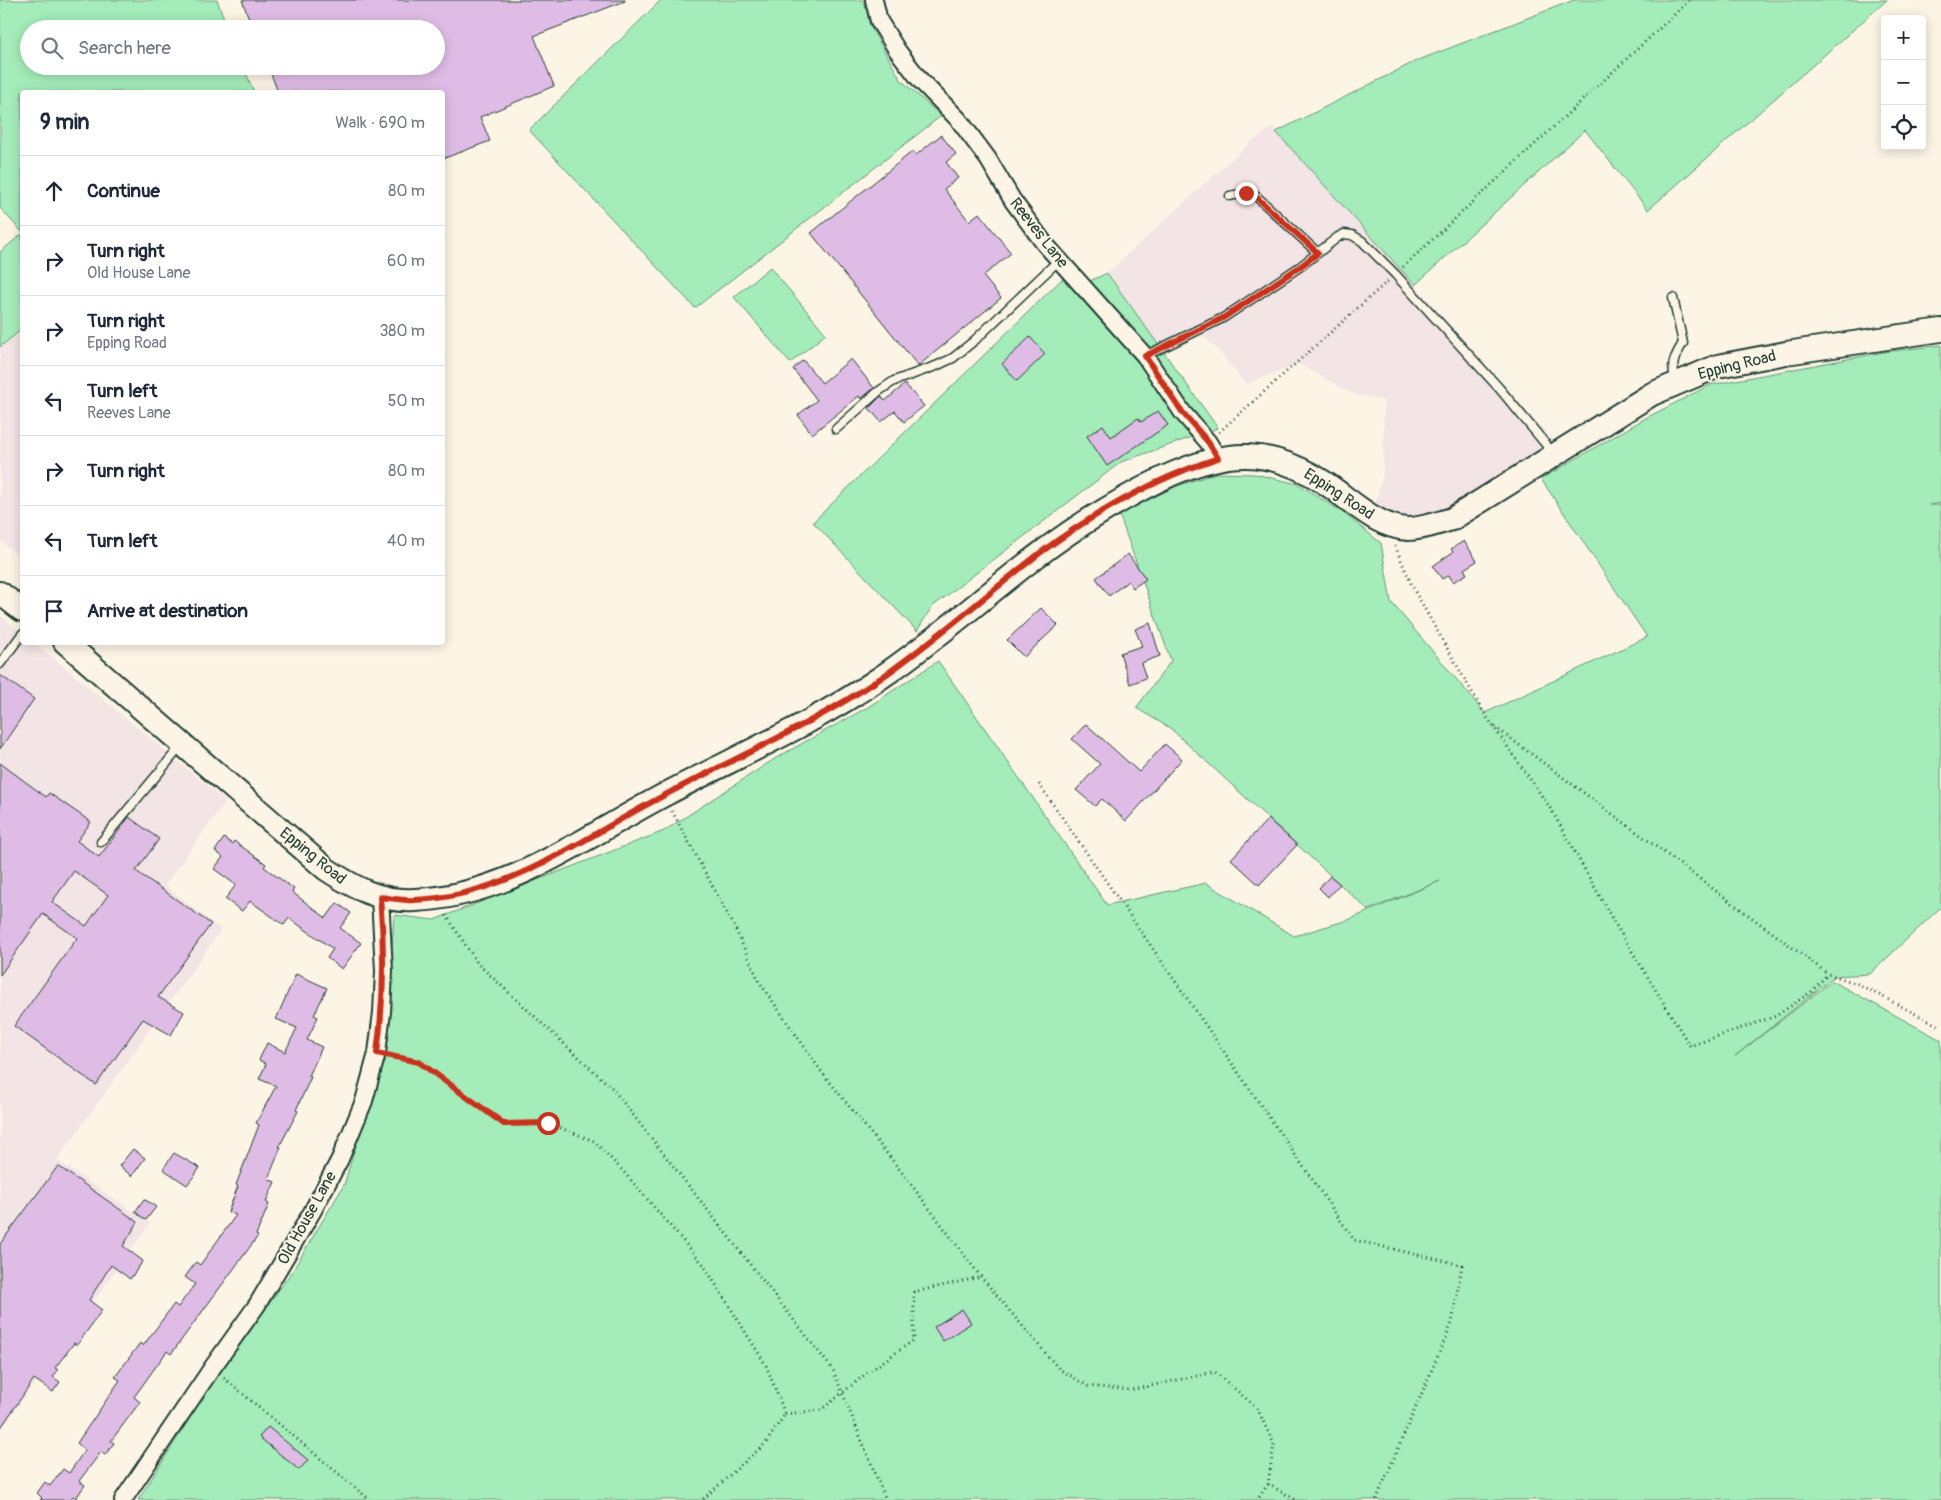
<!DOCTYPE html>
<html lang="en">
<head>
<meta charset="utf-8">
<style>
  body { margin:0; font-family:Pangolin,sans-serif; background:#f6f6f7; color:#1f2937 }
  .controls { position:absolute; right:15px; top:15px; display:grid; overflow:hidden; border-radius:5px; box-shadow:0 2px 12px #0003 }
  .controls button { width:45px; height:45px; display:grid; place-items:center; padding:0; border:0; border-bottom:1px solid #e0e1e3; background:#fff; color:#1f2937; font:25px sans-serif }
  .stop { position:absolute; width:15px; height:15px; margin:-11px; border:4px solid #c8321e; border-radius:50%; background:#fff }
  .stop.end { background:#c8321e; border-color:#fff; box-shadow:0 1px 5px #0008 }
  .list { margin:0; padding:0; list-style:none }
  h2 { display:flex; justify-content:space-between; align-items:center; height:65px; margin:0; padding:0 20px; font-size:21px }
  h2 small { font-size:16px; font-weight:400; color:#747a83 }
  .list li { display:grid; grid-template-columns:32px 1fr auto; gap:15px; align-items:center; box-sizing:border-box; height:70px; padding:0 20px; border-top:1px solid #e0e1e3 }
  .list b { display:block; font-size:19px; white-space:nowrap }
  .list p { margin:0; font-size:16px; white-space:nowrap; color:#747a83 }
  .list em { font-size:16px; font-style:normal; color:#747a83 }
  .icon { flex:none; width:28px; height:28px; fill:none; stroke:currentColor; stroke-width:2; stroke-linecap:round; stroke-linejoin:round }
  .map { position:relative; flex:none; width:1941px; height:1500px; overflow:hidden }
  .search { position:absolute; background:#fff; box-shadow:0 2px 12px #0003; left:20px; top:20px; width:425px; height:55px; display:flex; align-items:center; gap:12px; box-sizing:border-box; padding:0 18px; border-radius:28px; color:#747a83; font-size:19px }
  .panel { position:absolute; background:#fff; box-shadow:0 2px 12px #0003; left:20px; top:90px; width:425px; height:555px; border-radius:5px }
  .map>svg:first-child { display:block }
</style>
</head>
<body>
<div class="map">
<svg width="1941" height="1500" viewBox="0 0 1941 1500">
  <rect width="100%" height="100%" fill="#fcf5e5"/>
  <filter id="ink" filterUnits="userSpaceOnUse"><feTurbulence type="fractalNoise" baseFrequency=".02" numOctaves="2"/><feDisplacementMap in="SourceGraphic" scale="10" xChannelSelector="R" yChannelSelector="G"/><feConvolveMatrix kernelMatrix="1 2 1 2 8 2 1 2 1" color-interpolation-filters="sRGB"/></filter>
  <g filter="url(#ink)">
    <!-- built -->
    <path fill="#f3e4e5" d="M1274,126L1276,132L1415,285L1556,444L1446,513L1397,520L1375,504L1383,474L1384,401L1351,393L1299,364L1246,384L1217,349L1202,335L1165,354L1107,273L1250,143Z
      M22,329V560L0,540V347Z
      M0,615L22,633V642L35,643L226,801L165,885L221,930L57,1160L150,1223L0,1431Z"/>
    <!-- green -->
    <path fill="#a4ecba" stroke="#629477" d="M0,0H217L228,29H29V66H243L254,92H22V232L0,208Z
      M661,0H864L870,26L901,80L941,116L695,308L529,130Z
      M1574,0H1887L1648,210L1585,130L1415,285L1276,132L1416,61Z
      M22,234V329L0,347V252Z
      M770,267L826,334L790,363L734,297Z
      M1107,273L1218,428L1121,462L932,607L917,631L813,522L1064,277L1073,289Z
      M1941,345V503L1929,505H1941V907L1870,974L1835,976L1735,1056L1832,981L1941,1040V1500H138L205,1394L293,1270L344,1185L354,1151L385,1062L394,915L434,920L664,831L776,758L868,707L938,661L1107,905L1206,883L1294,936L1348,920L1440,881L1368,910L1170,728L1136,708L1171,661L1119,514L1177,486L1216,473L1255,474L1298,484L1341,511L1381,543L1391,602L1485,713L1647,637L1541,479L1644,419L1710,385L1884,352Z"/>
    <!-- building -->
    <path fill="#dfbce6" stroke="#1f3d34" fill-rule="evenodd" d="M242,0H625V1L534,36L554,86L480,117L490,141L442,159V92H278L268,66H436V29H253Z
      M941,135L956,154L946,162L958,178L944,189L969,221L979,213L1011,253L983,276L1001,298L918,366L811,233L913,151L916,155Z
      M1030,337L1045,354L1017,381L1002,364Z
      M851,359L874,388L861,399L859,396L812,434L798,415L817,400L793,369L803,360L822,383Z
      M905,384L924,406L904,422L895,411L881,422L869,408L881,396L885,401Z
      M1158,411L1168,425L1107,466L1087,436L1103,425L1111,437L1138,418L1141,422Z
      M1464,541L1477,561L1464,569L1467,574L1453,582L1449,575L1442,579L1433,566L1453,552L1451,549Z
      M1128,554L1146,579L1133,588L1128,581L1109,596L1096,578Z
      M1041,608L1058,625L1024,657L1007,640Z
      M1150,623L1160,656L1141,663L1146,678L1130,684L1120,653L1142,646L1135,629Z
      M0,675L34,699L0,749Z
      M1086,724L1139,772L1165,744L1182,759L1126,821L1102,799L1095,806L1076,790L1100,764L1072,739Z
      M0,763L46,797L49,793L91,822L77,841L99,857L129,817L159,839L136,871L211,924L158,997L184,1012L171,1035L143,1019L96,1085L14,1026L77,938L43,914L0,975ZM74,871L108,895L86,926L52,902Z
      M1268,819L1297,845L1259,885L1231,859Z
      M224,838L232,844L234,841L266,864L264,867L294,889L292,892L326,918L337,903L351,913L340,928L361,943L342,969L327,958L333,949L289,918L284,925L250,901L242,911L225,899L236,885L214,869L223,857L215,851Z
      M1330,876L1340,884L1328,897L1319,888Z
      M296,974L327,988L314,1015L318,1017L307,1040L322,1047L309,1076L311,1077L296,1110L298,1111L279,1147H281L268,1179L275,1182L266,1202L269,1204L256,1235L258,1236L171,1354L167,1351L134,1397L140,1402L111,1441L114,1443L105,1455L101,1452L79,1481L85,1485L76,1498L73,1496L69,1500H40L42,1498L37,1493L45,1482L50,1486L63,1469L69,1473L85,1450L77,1443L120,1380L115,1377L140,1343L143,1346L174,1304L178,1307L195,1284L185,1277L196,1262L200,1265L236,1215L228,1212L238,1186L236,1185L259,1125L256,1123L276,1086L259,1079L266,1064L259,1060L267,1043L285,1052L297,1028L276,1019Z
      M133,1149L145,1158L132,1176L119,1166Z
      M174,1153L200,1168L187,1185L163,1169Z
      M58,1166L138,1222L123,1246L143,1261L130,1279L111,1265L89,1300L102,1310L77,1345L74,1343L55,1368L58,1370L53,1377L60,1382L53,1392L34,1379L0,1429V1244Z
      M144,1199L156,1207L146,1220L135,1212Z
      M962,1309L971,1323L943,1341L934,1327Z
      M268,1427L308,1460L299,1470L259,1437Z"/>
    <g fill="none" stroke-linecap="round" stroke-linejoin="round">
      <!-- lane casing -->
      <g stroke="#1f3d34" stroke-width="11">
        <path id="lane" d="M1230,196C1240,194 1248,191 1257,197L1318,253
          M1673,298L1683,343C1675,356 1669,366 1677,380
          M1145,356L1223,318L1301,266L1338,237L1344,234L1352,235L1362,241L1395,274L1499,388L1553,453
          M836,429L879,391L894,381L936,366L953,358L975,340L1059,260
          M0,664L22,634
          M101,842L181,746"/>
      </g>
      <!-- street casing -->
      <g stroke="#1f3d34" stroke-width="20">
        <path id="street" d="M874,0L879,21L897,50L920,80L959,120L988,159L1013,201L1044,243L1145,356L1183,413L1208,442L1218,458
          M123,1500L212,1368L257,1305L312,1212L340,1159L364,1101L377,1053L382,1012L384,971L380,897"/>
      </g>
      <!-- secondary casing -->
      <g stroke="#1f3d34" stroke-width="26">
        <path id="secondary" d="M0,593L22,610
          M65,642L326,869C355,888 379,902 415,900C509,896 586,836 666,794C738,756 813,724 880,678C956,627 1021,560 1100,513C1141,488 1200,454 1248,456C1276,457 1302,468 1325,483C1351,500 1376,527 1408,529C1423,529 1438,523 1452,519L1652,394L1718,366L1786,353L1941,330"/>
      </g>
      <!-- path -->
      <path stroke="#1f3d34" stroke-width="3" stroke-dasharray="1 4" stroke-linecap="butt" d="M1403,267L1690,0
        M1219,432L1388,281
        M1395,546L1414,590L1484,713L1551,809L1614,922L1690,1046L1776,1016L1811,992L1828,974
        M1495,727L1828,974L1858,984L1941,1027
        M1039,784L1354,1240L1462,1265L1452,1323L1376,1500
        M672,811L734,926L760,983L821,1071L904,1175L981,1277L1059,1369L1088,1386L1131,1390L1215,1372L1257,1408L1274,1444L1268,1484L1257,1500
        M446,915L478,964L612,1088L833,1370L886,1500
        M392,1056L419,1062L504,1124L548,1123L594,1141L623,1171L703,1264L766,1365L785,1414L766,1443L702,1500
        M224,1378L370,1500
        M785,1414L821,1410L867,1373L914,1340V1292L981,1277
        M1268,1484L1296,1500"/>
      <!-- lane -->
      <use href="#lane" stroke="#fcf5e5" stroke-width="8"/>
      <!-- street -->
      <use href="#street" stroke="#fcf5e5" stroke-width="16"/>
      <!-- secondary -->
      <use href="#secondary" stroke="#fcf5e5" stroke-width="22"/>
    </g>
  </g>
  <g fill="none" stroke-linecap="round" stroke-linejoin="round" filter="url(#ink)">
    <!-- route -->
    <path stroke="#c8321e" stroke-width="6" d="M548,1123L504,1124L419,1062L377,1053C384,1001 385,950 380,897C391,898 403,901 414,900C498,898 569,848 639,809C719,764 805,730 881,678C937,639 987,594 1040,553C1094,513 1154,479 1218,458L1208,442L1183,413L1145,356L1223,318L1301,266L1318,253L1256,197L1251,193H1246"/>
  </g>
  <g text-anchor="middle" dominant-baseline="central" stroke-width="4" stroke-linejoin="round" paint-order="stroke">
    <!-- street labels -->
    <g font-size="16" fill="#1f3d34" stroke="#fcf5e5">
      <text transform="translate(1039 233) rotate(52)">Reeves Lane</text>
      <text transform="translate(1737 365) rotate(-14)">Epping Road</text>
      <text transform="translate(1339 494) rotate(33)">Epping Road</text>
      <text transform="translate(313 856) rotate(39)">Epping Road</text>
      <text transform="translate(307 1218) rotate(-61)">Old House Lane</text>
    </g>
  </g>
</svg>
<div class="controls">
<button>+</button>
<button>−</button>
<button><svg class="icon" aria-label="locate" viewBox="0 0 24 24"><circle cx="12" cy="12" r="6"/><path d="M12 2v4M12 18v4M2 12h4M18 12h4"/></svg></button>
</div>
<div class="stop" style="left:548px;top:1123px"></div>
<div class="stop end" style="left:1246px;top:193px"></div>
<div class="search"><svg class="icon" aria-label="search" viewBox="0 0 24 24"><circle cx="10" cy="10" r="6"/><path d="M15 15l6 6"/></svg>Search here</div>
<section class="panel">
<h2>9 min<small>Walk · 690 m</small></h2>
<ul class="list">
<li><svg class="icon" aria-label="ahead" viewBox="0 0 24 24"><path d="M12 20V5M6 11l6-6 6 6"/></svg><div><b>Continue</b></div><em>80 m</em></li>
<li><svg class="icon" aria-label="right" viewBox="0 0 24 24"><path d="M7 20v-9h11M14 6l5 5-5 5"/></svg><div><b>Turn right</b><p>Old House Lane</p></div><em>60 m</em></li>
<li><svg class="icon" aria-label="right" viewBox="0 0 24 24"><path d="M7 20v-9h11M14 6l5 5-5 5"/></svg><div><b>Turn right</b><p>Epping Road</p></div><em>380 m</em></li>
<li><svg class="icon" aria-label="left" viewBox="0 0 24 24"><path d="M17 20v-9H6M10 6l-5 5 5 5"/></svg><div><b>Turn left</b><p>Reeves Lane</p></div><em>50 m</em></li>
<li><svg class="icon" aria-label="right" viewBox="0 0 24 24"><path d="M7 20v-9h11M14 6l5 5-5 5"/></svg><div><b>Turn right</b></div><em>80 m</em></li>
<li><svg class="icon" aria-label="left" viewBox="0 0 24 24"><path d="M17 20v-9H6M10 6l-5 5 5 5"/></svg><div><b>Turn left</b></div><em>40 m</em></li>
<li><svg class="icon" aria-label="arrive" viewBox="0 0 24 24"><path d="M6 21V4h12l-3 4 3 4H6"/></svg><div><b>Arrive at destination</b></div></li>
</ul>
</section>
</div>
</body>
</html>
